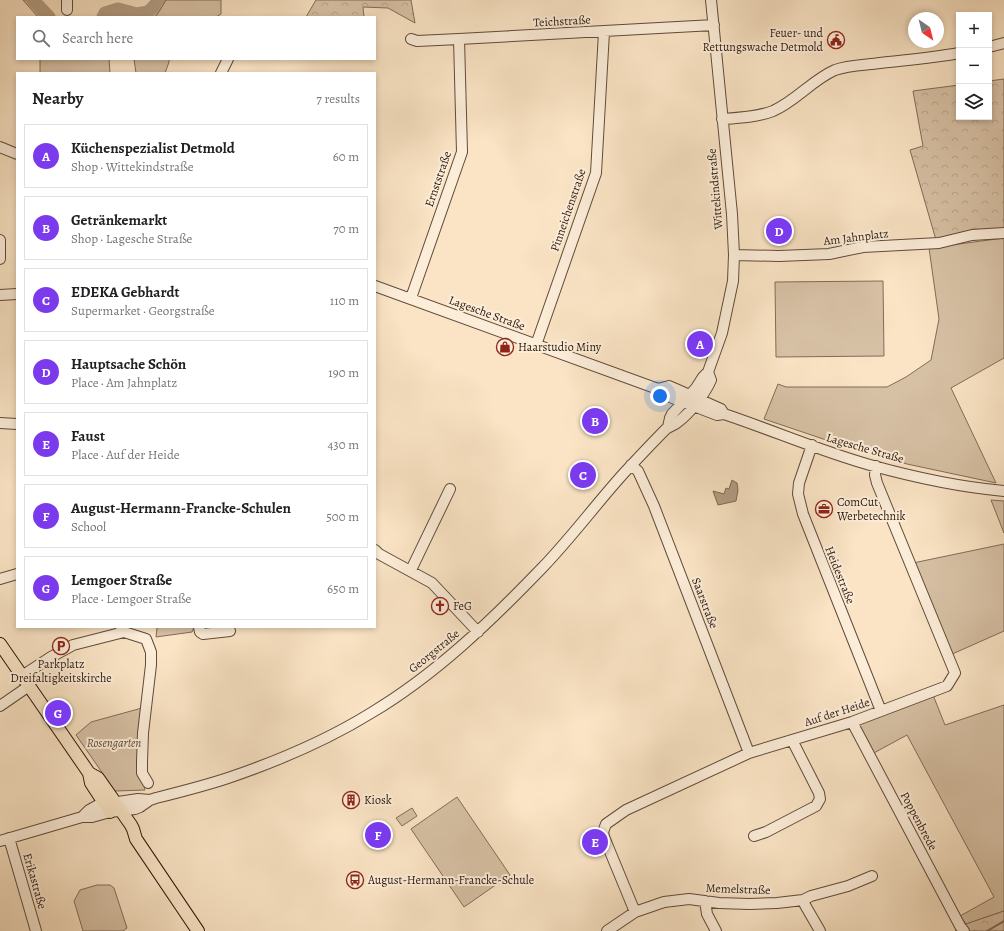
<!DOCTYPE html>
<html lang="en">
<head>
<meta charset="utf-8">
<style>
  body { margin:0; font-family:Alegreya,serif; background:#f6f6f6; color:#202124 }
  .controls { position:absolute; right:12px; top:12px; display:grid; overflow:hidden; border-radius:0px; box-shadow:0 2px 6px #0003 }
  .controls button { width:36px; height:36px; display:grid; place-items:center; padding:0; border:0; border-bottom:1px solid #e0e0e0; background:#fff; color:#202124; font:20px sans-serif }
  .compass { position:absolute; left:908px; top:12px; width:36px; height:36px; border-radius:50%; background:#fff; box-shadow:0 2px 6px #0003; rotate:145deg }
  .you { position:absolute; left:660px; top:396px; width:14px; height:14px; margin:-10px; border:3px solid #fff; border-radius:50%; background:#1a73e8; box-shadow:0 0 0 6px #1a73e833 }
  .badge { display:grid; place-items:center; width:26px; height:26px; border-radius:50%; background:#7c3aed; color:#fff; font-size:13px; font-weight:700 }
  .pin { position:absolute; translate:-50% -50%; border:2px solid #fff; box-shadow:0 1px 4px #0006 }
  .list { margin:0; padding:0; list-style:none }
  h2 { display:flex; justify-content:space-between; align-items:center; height:52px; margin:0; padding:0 16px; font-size:17px }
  h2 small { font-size:13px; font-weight:400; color:#757577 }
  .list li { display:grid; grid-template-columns:26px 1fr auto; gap:12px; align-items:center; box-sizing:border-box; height:64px; margin:0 8px 8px; padding:0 8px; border:1px solid #e0e0e0; border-radius:0px }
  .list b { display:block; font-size:15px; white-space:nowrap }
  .list p { margin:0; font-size:13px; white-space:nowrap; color:#757577 }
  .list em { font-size:13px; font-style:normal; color:#757577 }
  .icon { flex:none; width:22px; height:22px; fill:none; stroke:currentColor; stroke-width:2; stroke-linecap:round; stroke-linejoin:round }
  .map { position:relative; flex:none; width:1004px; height:931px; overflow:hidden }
  .search { position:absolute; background:#fff; box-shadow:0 2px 6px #0003; left:16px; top:16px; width:360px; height:44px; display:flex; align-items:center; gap:10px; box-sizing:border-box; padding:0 14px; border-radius:0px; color:#757577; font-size:15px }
  .panel { position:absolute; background:#fff; box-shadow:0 2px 6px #0003; left:16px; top:72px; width:360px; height:556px; border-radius:0px }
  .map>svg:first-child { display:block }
</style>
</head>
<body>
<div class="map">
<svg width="1004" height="931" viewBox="0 0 1004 931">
  <defs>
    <pattern id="forest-crowns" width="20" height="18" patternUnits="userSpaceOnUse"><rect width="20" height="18" fill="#d7c1a5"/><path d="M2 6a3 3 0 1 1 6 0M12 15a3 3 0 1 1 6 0" fill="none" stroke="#b9a58d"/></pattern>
  </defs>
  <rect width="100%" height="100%" fill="#fae4c5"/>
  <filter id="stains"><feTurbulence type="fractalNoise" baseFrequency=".005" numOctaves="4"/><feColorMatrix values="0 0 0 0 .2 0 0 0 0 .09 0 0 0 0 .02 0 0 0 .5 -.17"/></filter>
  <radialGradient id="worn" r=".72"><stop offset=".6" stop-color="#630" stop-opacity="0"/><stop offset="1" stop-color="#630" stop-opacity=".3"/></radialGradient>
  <!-- green -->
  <path fill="#d7c1a5" stroke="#826c58" d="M166,0H221V14L216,17H155L160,10Z
    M40,59H109L110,73H40Z
    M134,59H169V62L165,73H136Z
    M1004,238V358L951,388L996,483L907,464L838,444L764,419L778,384L786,387H887L906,377L931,360L939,319L929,248Z
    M883,281L884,356L776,357L775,282Z
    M991,500L1004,501V533Z
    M1004,544V631L950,655L913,563Z
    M162,627H194L192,632L156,637L157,628Z
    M933,695L945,725L1004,705V911L966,924L960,916L994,897L907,735L872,754L857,723Z
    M142,708L139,764L145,790L115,791L76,735L91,722Z
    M457,797L510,875L464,907L411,829Z
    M412,808L417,816L402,826L396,818Z
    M97,885H110L114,888L127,928L123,931H83L74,901L80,890Z"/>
  <!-- forest -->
  <path fill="url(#forest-crowns)" stroke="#826c58" d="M23,0H28L45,17H38Z
    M161,0H166L160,10L155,17H117C135,8 147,27 161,0Z
    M316,0H411L415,23L388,8L363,7L364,17H306Z
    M1004,79V230L936,240L910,150L923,146L913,91L959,85V117H989V81Z
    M1004,911V931H955L966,924Z"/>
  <!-- water -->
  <path fill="#b49f86" stroke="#7e6955" d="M732,480L737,483L738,490L736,501L718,505L713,491L724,494L726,488L729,489Z"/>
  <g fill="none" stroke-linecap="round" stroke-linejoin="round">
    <!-- stream -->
    <path stroke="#7e6955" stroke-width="2" d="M987,931L1004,921"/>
    <!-- river -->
    <path stroke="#b49f86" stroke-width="13" d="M33,0L49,17
      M103,17L105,13L118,9L137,14L148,12L155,5L158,0"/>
    <!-- minor casing -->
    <g stroke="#604b3a" stroke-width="12">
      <path id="minor" d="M67,10V0
        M411,39L417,41L459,39L714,25
        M989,47L1004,43
        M221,73L228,59
        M722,119C738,118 758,117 773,111C796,101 812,80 835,70C848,65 865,65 880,63C906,60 933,58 959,53
        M0,147L17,154
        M0,240V259
        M734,255L779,256L829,254L863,247L939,243L972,235L1004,233
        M375,286L658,389L670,397L717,415L724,414C772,430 820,451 870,465C913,477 960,487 1004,491
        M0,295L17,294
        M411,298L462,152L459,39
        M536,345L596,173L604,32
        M658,389L669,386L676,389L721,409L724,414
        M0,423L17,424
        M668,427L670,418L672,414L696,388L703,377L708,372L722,333L733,281L734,255L732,214L711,0
        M812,445L799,483L798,494L803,514L881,711
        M631,465L638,471L654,506L749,753
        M375,550L379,554L432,583L478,632
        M411,570L450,489
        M0,579L17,574
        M121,627L124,632L146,639L151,652V665L143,733L142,762V773L148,783
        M199,627L200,632L203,634L230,631
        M22,676L51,657L73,645L124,632
        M0,706L29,686
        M852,722L960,926L964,931
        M82,817L89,810L98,805L138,799L150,800L156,798C180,792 204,786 228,778C275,762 329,739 371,713C435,675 491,621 542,568C571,538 596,504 624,473C638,458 652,443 666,429C670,426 675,425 678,422C690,413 705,394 711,380L708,372
        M754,836L766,832L816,806L820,799L819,793L792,740
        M9,838L36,931
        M0,841L82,817H92L110,812L135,809L140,807L150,800
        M803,900L805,905L820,931
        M705,901L707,914L716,931
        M635,912L604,837L603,832L606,824L626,810L749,753L852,722L947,686L955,673L877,483L875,475L876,466
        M607,931L635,912L664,902L689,899L719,903L749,904L777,903L803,900L811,896L848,886L872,876"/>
    </g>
    <!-- major casing -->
    <g stroke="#2c180b" stroke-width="14">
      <path id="major" d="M0,644L89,773L91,783L110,812
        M89,773L98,778L131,825L133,829L136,839L198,931"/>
    </g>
    <!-- minor -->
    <use href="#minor" stroke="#fcedd9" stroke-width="10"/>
    <!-- major -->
    <use href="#major" stroke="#fae4c5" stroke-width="12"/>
  </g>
  <!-- icons -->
  <defs>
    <g id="civic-ring" transform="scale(0.9)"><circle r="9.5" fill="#fcedd9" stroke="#8f2418" stroke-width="1.5"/><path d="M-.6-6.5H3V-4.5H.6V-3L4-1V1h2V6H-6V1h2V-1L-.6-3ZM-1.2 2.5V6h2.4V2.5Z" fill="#8f2418"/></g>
    <g id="shop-ring" transform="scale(0.9)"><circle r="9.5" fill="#fcedd9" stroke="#8f2418" stroke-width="1.5"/><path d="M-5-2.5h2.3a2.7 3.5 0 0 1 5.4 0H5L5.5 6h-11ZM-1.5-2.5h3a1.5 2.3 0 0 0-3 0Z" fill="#8f2418"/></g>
    <g id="office-ring" transform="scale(0.9)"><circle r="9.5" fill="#fcedd9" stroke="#8f2418" stroke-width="1.5"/><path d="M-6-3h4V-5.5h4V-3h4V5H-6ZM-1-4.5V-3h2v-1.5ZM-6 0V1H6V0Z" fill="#8f2418"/></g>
    <g id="church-ring" transform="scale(0.9)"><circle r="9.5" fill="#fcedd9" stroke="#8f2418" stroke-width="1.5"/><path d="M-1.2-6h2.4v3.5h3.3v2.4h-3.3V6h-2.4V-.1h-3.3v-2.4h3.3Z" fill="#8f2418"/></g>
    <g id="parking-ring" transform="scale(0.9)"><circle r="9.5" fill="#fcedd9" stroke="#8f2418" stroke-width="1.5"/><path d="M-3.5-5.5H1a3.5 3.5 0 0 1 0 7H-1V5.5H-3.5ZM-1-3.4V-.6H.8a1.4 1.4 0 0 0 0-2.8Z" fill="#8f2418"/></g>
    <g id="building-ring" transform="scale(0.9)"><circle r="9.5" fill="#fcedd9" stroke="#8f2418" stroke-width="1.5"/><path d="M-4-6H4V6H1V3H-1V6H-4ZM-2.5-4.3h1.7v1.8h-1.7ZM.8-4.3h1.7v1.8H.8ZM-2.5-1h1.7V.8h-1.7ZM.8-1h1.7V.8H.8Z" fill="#8f2418"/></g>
    <g id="bus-ring" transform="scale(0.9)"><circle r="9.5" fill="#fcedd9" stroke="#8f2418" stroke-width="1.5"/><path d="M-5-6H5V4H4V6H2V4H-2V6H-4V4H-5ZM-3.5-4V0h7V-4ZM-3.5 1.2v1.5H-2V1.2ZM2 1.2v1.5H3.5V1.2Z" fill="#8f2418"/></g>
  </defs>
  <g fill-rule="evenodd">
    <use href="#civic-ring" x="836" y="40"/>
    <use href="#shop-ring" x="505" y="347"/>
    <use href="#office-ring" x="824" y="509"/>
    <use href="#church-ring" x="440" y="606"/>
    <use href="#parking-ring" x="61" y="646"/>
    <use href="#building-ring" x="351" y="800"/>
    <use href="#bus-ring" x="355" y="880"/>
  </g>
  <g text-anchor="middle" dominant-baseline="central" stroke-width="4" stroke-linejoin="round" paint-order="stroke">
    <!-- street labels -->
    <g font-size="12" fill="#2c180b" stroke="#fcedd9">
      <text transform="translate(562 21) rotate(-3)">Teichstraße</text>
      <text transform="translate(438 179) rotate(-71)">Ernststraße</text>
      <text transform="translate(715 189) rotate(-95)">Wittekindstraße</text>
      <text transform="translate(568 210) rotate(-71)">Pinneichenstraße</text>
      <text transform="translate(856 237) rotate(-7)">Am Jahnplatz</text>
      <text transform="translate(487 313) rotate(20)">Lagesche Straße</text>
      <text transform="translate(865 448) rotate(16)">Lagesche Straße</text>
      <text transform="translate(840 575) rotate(68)">Heidestraße</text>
      <text transform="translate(705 603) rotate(69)">Saarstraße</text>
      <text transform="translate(434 651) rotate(-39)">Georgstraße</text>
      <text transform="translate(837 712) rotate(-18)">Auf der Heide</text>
      <text transform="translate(919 821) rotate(62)">Poppenbrede</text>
      <text transform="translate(35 881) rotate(74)">Erikastraße</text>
      <text transform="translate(738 889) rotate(2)">Memelstraße</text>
    </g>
    <!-- poi labels -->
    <g font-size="12" fill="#2c180b" stroke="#fcedd9" text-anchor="start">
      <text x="823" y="33" text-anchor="end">Feuer- und<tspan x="823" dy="14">Rettungswache Detmold</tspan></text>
      <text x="518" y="347">Haarstudio Miny</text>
      <text x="837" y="502">ComCut<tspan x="837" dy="14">Werbetechnik</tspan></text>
      <text x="453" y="606">FeG</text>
      <text x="61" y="664" text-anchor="middle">Parkplatz<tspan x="61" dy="14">Dreifaltigkeitskirche</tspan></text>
      <text x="364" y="800">Kiosk</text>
      <text x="368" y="880">August-Hermann-Francke-Schule</text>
    </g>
    <!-- park labels -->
    <g font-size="12" font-style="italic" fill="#5f4b39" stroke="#fcedd9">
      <text x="114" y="743">Rosengarten</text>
    </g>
  </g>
  <rect width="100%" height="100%" filter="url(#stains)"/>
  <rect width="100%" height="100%" fill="url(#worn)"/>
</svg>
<div class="controls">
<button>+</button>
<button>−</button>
<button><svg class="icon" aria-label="layers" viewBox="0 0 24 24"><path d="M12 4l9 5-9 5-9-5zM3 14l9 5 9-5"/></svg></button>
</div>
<svg class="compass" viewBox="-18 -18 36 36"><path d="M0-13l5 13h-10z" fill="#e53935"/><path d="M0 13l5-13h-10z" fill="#757577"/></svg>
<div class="you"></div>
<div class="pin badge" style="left:700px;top:344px">A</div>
<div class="pin badge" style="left:595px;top:421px">B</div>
<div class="pin badge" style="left:583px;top:475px">C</div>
<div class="pin badge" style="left:779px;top:231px">D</div>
<div class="pin badge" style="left:595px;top:842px">E</div>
<div class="pin badge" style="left:378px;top:835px">F</div>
<div class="pin badge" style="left:58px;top:713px">G</div>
<div class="search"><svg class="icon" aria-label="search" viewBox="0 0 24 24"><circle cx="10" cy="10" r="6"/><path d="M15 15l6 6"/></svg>Search here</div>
<section class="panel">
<h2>Nearby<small>7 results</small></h2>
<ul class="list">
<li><span class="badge">A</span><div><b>Küchenspezialist Detmold</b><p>Shop · Wittekindstraße</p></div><em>60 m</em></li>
<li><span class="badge">B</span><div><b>Getränkemarkt</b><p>Shop · Lagesche Straße</p></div><em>70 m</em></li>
<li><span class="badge">C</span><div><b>EDEKA Gebhardt</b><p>Supermarket · Georgstraße</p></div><em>110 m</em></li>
<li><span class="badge">D</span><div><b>Hauptsache Schön</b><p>Place · Am Jahnplatz</p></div><em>190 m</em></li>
<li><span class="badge">E</span><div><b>Faust</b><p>Place · Auf der Heide</p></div><em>430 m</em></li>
<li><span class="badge">F</span><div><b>August-Hermann-Francke-Schulen</b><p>School</p></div><em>500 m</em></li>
<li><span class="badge">G</span><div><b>Lemgoer Straße</b><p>Place · Lemgoer Straße</p></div><em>650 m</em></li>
</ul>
</section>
</div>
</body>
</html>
